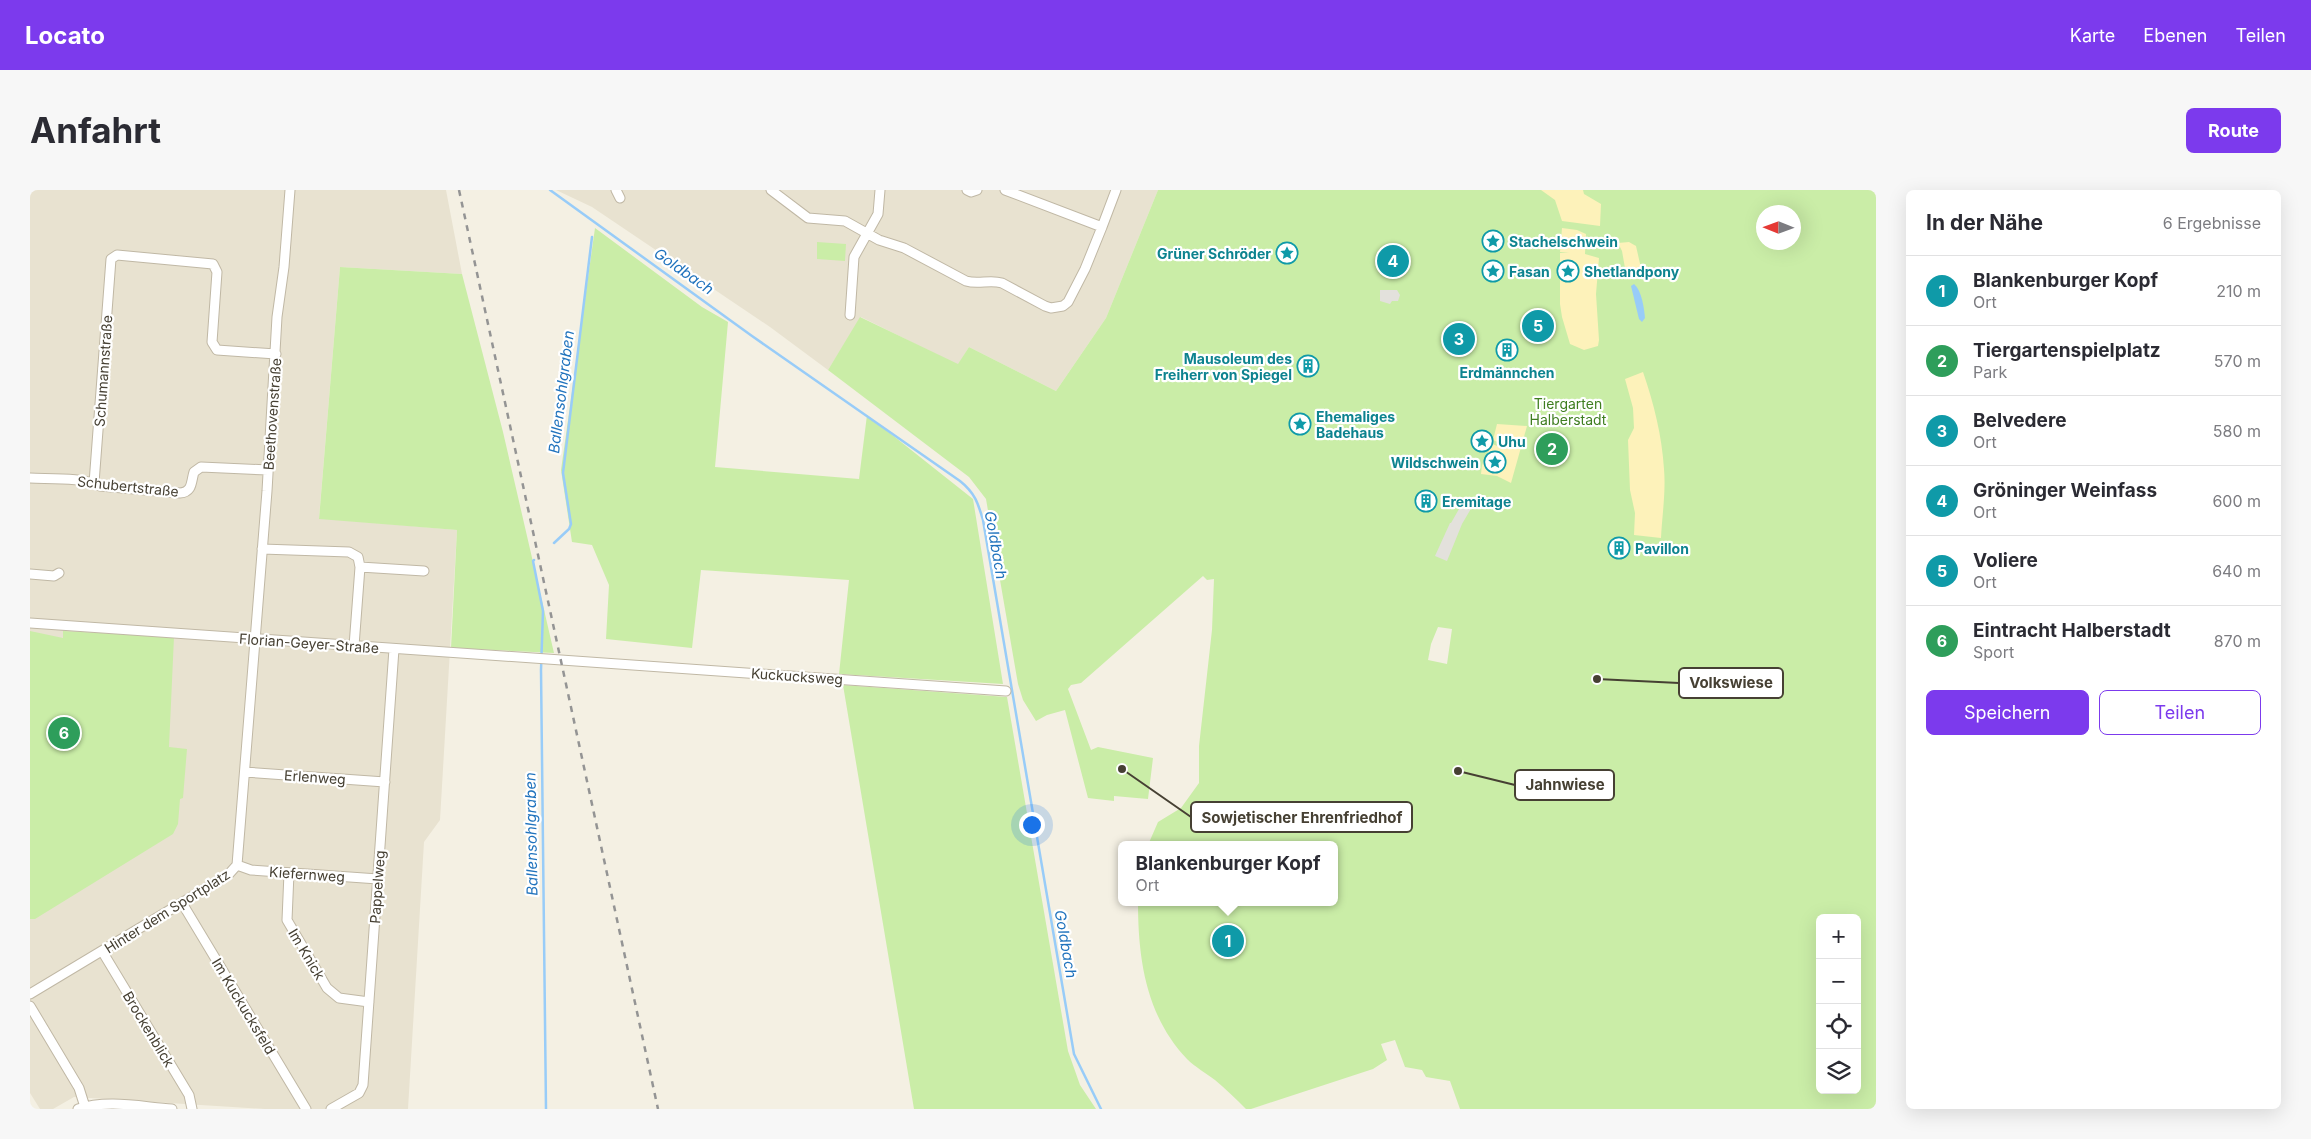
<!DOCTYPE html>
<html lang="de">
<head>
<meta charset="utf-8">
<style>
  body { margin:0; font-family:Inter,sans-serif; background:#f7f7f7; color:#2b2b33 }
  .controls { position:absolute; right:15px; bottom:15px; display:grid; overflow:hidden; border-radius:8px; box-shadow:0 5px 20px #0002 }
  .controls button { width:45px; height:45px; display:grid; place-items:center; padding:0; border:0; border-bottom:1px solid #e1e1e2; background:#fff; color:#2b2b33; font:25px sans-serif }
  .compass { position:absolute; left:1726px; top:15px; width:45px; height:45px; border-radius:50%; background:#fff; box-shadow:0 5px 20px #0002; rotate:271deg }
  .you { position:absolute; left:1001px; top:634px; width:18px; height:18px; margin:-12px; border:4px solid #fff; border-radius:50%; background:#1a73e8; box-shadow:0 0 0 8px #1a73e833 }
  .badge { display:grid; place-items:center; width:32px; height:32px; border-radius:50%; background:#7c3aed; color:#fff; font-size:16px; font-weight:700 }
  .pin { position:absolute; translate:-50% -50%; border:2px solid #fff; box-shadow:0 1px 5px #0006 }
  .popup { position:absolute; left:1088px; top:651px; width:220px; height:65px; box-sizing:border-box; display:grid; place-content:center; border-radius:8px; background:#fff; filter:drop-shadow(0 1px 4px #0005); font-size:16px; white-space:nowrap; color:#7c7c81 }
  .popup b { font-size:19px; color:#2b2b33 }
  .popup::after { content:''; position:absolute; left:50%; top:100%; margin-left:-10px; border:10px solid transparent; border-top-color:#fff }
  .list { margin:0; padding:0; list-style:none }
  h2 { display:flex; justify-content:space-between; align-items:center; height:65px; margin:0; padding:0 20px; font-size:21px }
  h2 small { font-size:16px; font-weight:400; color:#7c7c81 }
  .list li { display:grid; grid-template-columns:32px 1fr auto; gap:15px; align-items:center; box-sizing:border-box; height:70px; padding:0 20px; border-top:1px solid #e1e1e2 }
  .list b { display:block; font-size:19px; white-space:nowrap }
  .list p { margin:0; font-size:16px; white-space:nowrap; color:#7c7c81 }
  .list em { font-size:16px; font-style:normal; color:#7c7c81 }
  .actions { display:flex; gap:10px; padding:15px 20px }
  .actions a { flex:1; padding:11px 0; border:1px solid #7c3aed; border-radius:8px; text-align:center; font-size:18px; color:#7c3aed }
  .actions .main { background:#7c3aed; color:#fff }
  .icon { flex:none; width:28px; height:28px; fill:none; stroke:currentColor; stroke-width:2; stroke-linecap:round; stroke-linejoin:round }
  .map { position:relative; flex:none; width:1846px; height:919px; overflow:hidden; border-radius:8px }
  header { display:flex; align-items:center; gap:30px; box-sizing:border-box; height:70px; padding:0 25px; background:#7c3aed; color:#fff }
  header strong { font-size:24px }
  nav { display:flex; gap:28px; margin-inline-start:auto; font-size:18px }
  .intro { display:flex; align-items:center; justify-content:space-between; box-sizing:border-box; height:120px; padding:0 30px }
  h1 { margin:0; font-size:35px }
  .button { padding:12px 22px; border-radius:8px; background:#7c3aed; color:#fff; font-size:18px; font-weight:700 }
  main { display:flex; gap:30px; padding:0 30px }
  aside { flex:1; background:#fff; border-radius:8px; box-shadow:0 5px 20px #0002 }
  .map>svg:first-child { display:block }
</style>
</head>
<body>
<header>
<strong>Locato</strong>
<nav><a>Karte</a><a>Ebenen</a><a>Teilen</a></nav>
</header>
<div class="intro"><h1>Anfahrt</h1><a class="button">Route</a></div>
<main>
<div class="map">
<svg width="1846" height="919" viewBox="0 0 1846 919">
  <rect width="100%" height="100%" fill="#f4f0e3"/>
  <!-- residential -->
  <path fill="#e8e2d0" d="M0,0H416L432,84L310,77L289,328L427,340L410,630L394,652L378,919H235L44,907L23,919H10L0,903Z
    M526,0H1128L1076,128L1026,201L939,157L928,175L831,127L798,180L740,137L562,17Z"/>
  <!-- green -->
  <path fill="#caeda7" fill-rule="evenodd" d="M1128,0H1846V919H1430L1420,891L1396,887L1392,880L1375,877L1365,850L1351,854L1357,870L1343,879L1221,919H1216C1206,909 1196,899 1185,890C1176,883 1165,877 1157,869C1116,826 1108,769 1108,712H1304V655H1118L1128,632L1151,618L1169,593V556L1182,440L1184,389L1177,390L1173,386L1051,493L1041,495L1038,499L1061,560L1068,557L1123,568L1118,609L1084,606V611L1058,608L1035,520L1017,525L1006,531L993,510L988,494L956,309L939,287L798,180L830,127L928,174L939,157L1026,201L1076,128ZM1734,22H1764V52H1734ZM1408,437L1422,439L1417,474L1398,470L1401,454ZM1790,728H1827V900H1790Z
    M565,38L672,117L698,132L685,277L829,289L837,225L943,309L973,494L809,484L819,390L671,380L662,458L576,449L579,395L562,355L542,352L531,280Z
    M787,52L816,54L815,71L787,69Z
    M310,77L432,84L473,242L524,463L421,458L427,340L289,329Z
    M0,441L33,448V441L144,447L139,557L157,559L153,608L150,609L148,634L143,644L5,729H0Z
    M813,495L977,507L1038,861L1050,895L1066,919H884Z"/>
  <!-- sand -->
  <path fill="#fdf2ba" d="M1511,0H1553L1554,4L1571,14L1570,36L1532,31L1525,10Z
    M1532,38L1547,40L1556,44L1555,64L1569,68L1566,104L1569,150L1568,156L1554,160L1540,154L1532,127L1530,114V63H1539L1530,62Z
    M1599,52L1606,56L1611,78H1595L1592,61L1588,53Z
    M1613,182C1624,214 1632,246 1634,279C1636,302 1632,326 1631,348L1604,345L1605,323L1600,300L1598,250L1604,238L1603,218L1595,189Z
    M1467,234L1497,236L1481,293L1467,286L1451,284L1452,275L1462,254L1470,257L1472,254L1463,250Z"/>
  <!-- parking -->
  <path fill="#e3e1dc" d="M1350,100H1367L1370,105L1368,111H1362L1360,114L1350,111Z
    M1436,315L1442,317L1432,334L1417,371L1405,366L1420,333H1421L1429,319Z"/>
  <!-- water -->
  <path fill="#98ccf8" d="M1604,94C1612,101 1614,118 1615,128L1612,132L1609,129L1601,96Z"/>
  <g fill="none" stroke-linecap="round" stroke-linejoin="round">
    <!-- stream -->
    <path stroke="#98ccf8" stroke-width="2.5" d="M520,0L722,146L930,291C945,303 948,313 953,330L1044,864L1071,919
      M524,353L539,339L541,334L533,283L562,47
      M504,370L503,371L513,421L511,480L516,919"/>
    <!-- minor casing -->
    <g stroke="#c0b8a5" stroke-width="11">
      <path id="minor" d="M586,0L590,8
        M741,0L778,28L815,31L849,50L874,58L936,91C949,95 959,89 972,93L1015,116L1021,118L1033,116L1038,112L1055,79L1072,37
        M937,0L941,2L947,0
        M975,0L1072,37L1086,0
        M820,125L824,67L848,24L850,0
        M0,288C18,289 55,287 70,296L150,303C163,302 161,291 164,282L171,277L238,280
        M64,293L81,69L87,65L183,74L187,82L182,152L187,160L246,164
        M232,359L319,362L328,367L330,377L324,456
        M330,377L394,381
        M0,384L24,386L29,383
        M0,433L976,501
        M215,582L355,592
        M207,675L221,680L348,689
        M259,683L257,730L297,798L309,808L339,812
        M152,713L276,919
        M72,761L159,905L162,919
        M0,804L188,691L198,685L207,675L237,301L247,127L254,77L260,0
        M0,816L49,898L55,917
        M48,919C77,909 112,917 142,919
        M301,919L329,903L333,895L364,459"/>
    </g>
    <!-- minor -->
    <use href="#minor" stroke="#fff" stroke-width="9"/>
    <!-- rail -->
    <path stroke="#949494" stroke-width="2.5" stroke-dasharray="6 6" stroke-linecap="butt" d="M429,0L628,919"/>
  </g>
  <!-- icons -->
  <defs>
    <g id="sight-ring" transform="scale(1.125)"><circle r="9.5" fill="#fff" stroke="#0f9aa8" stroke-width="1.5"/><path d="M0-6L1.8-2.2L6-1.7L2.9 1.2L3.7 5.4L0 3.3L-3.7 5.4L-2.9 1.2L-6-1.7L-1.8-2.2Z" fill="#0f9aa8"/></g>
    <g id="building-ring" transform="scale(1.125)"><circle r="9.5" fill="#fff" stroke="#0f9aa8" stroke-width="1.5"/><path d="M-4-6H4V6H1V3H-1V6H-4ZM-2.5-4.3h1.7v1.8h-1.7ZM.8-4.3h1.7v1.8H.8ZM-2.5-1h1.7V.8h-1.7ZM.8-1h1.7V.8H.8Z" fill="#0f9aa8"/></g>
  </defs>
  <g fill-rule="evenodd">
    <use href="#sight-ring" x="1463" y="51"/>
    <use href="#sight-ring" x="1257" y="63"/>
    <use href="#sight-ring" x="1463" y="81"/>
    <use href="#sight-ring" x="1538" y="81"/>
    <use href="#building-ring" x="1477" y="160"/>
    <use href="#building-ring" x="1278" y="176"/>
    <use href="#sight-ring" x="1270" y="234"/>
    <use href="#sight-ring" x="1452" y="251"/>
    <use href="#sight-ring" x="1465" y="272"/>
    <use href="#building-ring" x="1396" y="311"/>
    <use href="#building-ring" x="1589" y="358"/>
  </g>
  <g text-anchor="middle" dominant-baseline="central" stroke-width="4.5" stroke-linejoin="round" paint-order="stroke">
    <!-- culture labels -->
    <g font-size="14" font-weight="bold" fill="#0d838f" stroke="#fff" text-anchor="start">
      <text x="1479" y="51">Stachelschwein</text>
      <text x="1241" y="63" text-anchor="end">Grüner Schröder</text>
      <text x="1479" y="81">Fasan</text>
      <text x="1554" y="81">Shetlandpony</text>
      <text x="1262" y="168" text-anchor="end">Mausoleum des<tspan x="1262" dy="16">Freiherr von Spiegel</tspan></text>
      <text x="1477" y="182" text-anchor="middle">Erdmännchen</text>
      <text x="1286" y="226">Ehemaliges<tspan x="1286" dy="16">Badehaus</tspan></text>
      <text x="1468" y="251">Uhu</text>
      <text x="1449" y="272" text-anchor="end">Wildschwein</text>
      <text x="1412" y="311">Eremitage</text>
      <text x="1605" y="358">Pavillon</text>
    </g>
    <!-- street labels -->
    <g font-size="14" fill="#464033" stroke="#fff">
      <text transform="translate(73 181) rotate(-86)">Schumannstraße</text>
      <text transform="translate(242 224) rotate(-86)">Beethovenstraße</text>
      <text transform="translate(98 296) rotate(6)">Schubertstraße</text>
      <text transform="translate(279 453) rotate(4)">Florian-Geyer-Straße</text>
      <text transform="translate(767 486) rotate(4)">Kuckucksweg</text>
      <text transform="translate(285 587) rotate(4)">Erlenweg</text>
      <text transform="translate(277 684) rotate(4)">Kiefernweg</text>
      <text transform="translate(347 697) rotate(-86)">Pappelweg</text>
      <text transform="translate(137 721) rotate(-32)">Hinter dem Sportplatz</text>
      <text transform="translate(277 764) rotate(59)">Im Knick</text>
      <text transform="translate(214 816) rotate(59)">Im Kuckucksfeld</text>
      <text transform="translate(119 839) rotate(59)">Brockenblick</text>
    </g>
    <!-- park labels -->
    <g font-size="14" fill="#3f7e20" stroke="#fff">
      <text x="1538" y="213">Tiergarten<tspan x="1538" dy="16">Halberstadt</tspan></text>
    </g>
    <!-- water labels -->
    <g font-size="15" font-style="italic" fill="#2073bd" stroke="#fff">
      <text transform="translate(654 81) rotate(35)">Goldbach</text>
      <text transform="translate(531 202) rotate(-83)">Ballensohlgraben</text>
      <text transform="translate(966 355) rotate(80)">Goldbach</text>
      <text transform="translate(501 644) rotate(-91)">Ballensohlgraben</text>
      <text transform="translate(1036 754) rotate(80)">Goldbach</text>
    </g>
  </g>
  <!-- callouts -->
  <path fill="none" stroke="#464033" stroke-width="2" d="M1567 489L1649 493M1428 581L1485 595M1092 579L1161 627"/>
  <g fill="#464033" stroke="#fff" stroke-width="2">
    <circle cx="1567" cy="489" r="5"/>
    <circle cx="1428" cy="581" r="5"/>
    <circle cx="1092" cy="579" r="5"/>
  </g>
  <g fill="#fff" stroke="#464033" stroke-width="2">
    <rect x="1649" y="478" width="104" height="30" rx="5"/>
    <rect x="1485" y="580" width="99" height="30" rx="5"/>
    <rect x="1161" y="612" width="221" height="30" rx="5"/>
  </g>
  <g font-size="15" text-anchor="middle" font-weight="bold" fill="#464033">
    <text x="1701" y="498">Volkswiese</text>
    <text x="1535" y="600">Jahnwiese</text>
    <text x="1272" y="633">Sowjetischer Ehrenfriedhof</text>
  </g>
</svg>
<div class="controls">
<button>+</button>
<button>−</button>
<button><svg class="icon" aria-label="locate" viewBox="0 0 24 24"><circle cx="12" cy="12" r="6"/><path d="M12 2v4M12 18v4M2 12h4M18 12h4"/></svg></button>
<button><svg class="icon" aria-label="layers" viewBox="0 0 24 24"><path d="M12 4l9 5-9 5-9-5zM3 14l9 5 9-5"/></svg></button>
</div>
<svg class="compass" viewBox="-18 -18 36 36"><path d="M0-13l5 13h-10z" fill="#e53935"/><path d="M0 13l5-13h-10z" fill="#7c7c81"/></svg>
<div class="you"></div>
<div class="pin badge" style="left:1198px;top:751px;background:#0f9aa8">1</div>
<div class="popup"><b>Blankenburger Kopf</b>Ort</div>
<div class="pin badge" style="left:1522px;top:259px;background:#2e9e5b">2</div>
<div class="pin badge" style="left:1429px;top:149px;background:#0f9aa8">3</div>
<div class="pin badge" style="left:1363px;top:71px;background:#0f9aa8">4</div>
<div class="pin badge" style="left:1508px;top:136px;background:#0f9aa8">5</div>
<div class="pin badge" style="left:34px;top:543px;background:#2e9e5b">6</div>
</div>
<aside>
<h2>In der Nähe<small>6 Ergebnisse</small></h2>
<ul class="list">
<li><span class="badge" style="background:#0f9aa8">1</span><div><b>Blankenburger Kopf</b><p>Ort</p></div><em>210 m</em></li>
<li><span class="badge" style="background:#2e9e5b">2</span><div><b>Tiergartenspielplatz</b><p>Park</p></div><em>570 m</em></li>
<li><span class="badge" style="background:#0f9aa8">3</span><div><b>Belvedere</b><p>Ort</p></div><em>580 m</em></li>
<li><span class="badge" style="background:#0f9aa8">4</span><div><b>Gröninger Weinfass</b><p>Ort</p></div><em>600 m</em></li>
<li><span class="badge" style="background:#0f9aa8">5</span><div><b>Voliere</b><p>Ort</p></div><em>640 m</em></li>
<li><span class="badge" style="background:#2e9e5b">6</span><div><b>Eintracht Halberstadt</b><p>Sport</p></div><em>870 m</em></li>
</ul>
<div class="actions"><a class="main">Speichern</a><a>Teilen</a></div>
</aside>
</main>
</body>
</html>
